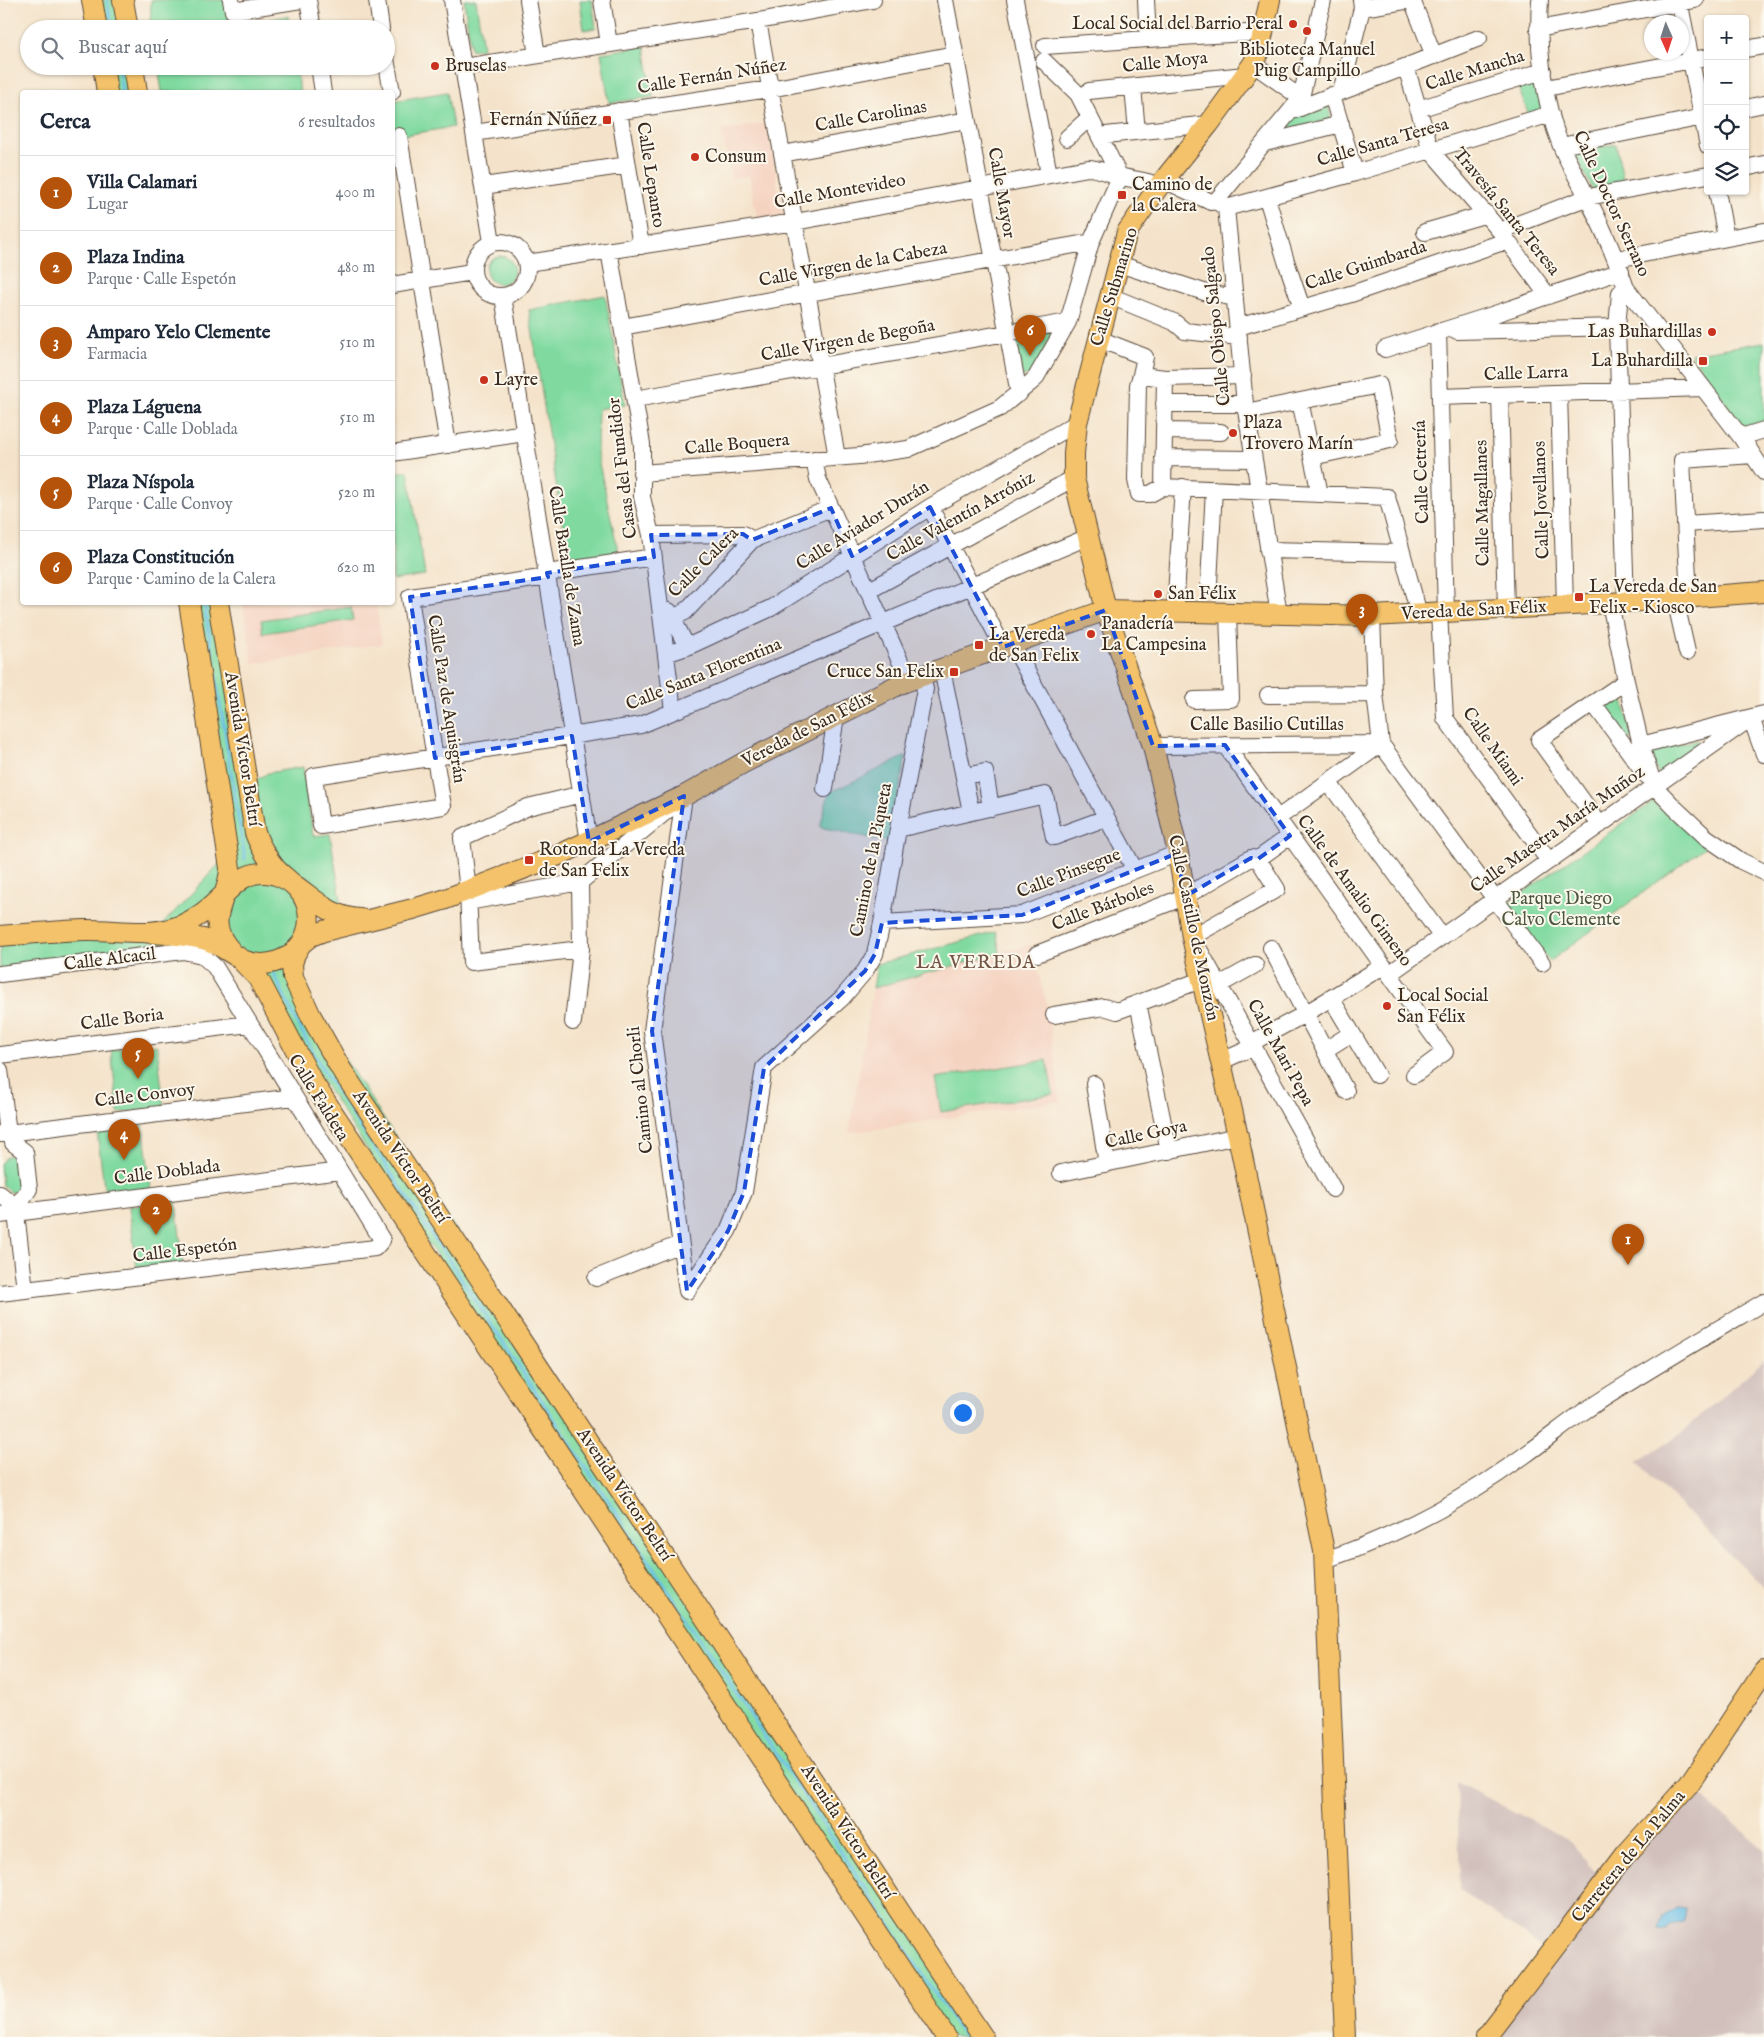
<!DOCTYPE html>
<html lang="es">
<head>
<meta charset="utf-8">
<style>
  body { margin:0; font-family:"IM FELL English",serif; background:#f2f2f3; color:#1f2937 }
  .controls { position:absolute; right:15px; top:15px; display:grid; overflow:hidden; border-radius:5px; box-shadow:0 1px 4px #0004 }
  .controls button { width:45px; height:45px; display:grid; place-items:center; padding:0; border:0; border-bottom:1px solid #e0e1e3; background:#fff; color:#1f2937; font:25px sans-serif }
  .compass { position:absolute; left:1644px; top:15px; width:45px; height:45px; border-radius:50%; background:#fff; box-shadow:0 1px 4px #0004; rotate:177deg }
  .you { position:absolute; left:962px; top:1412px; width:18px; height:18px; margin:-12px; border:4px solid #fff; border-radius:50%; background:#1a73e8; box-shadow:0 0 0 8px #1a73e833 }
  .badge { display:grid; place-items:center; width:32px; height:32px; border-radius:50%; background:#b45309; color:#fff; font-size:16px; font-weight:700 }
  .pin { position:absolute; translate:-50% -41px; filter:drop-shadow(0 1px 2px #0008) }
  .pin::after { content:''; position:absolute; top:26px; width:18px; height:15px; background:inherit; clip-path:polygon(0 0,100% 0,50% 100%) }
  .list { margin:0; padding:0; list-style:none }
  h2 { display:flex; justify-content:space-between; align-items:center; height:65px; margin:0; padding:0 20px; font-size:21px }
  h2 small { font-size:16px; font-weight:400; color:#747a83 }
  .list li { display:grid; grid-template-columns:32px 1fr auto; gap:15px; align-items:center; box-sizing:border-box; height:75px; padding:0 20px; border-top:1px solid #e0e1e3 }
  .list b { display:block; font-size:19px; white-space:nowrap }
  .list p { margin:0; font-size:16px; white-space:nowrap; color:#747a83 }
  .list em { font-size:16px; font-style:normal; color:#747a83 }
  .icon { flex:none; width:28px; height:28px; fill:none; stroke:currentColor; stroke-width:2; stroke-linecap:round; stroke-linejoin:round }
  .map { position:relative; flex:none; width:1764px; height:2037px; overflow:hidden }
  .search { position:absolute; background:#fff; box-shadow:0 1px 4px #0004; left:20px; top:20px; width:375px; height:55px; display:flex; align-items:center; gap:12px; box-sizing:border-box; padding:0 18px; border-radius:28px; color:#747a83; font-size:19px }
  .panel { position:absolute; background:#fff; box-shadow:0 1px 4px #0004; left:20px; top:90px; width:375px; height:515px; border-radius:5px }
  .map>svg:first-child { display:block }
</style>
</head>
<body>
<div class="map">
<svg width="1764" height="2037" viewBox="0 0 1764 2037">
  <rect width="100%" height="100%" fill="#fbf7ec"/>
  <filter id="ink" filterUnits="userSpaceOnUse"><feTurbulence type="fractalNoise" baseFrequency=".02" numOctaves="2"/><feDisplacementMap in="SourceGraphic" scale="10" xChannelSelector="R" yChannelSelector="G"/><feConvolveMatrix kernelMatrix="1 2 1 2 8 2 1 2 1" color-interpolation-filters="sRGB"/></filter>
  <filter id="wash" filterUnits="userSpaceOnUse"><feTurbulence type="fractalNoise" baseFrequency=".0096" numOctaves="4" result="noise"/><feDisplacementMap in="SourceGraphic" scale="20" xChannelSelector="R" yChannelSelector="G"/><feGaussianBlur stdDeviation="1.12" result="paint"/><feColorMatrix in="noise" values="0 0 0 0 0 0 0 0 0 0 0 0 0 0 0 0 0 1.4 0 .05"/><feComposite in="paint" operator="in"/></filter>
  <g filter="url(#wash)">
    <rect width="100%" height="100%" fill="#f4e3ca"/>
    <!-- built -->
    <path fill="#f5d3c1" d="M767,123L783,215L757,219L749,176L731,178L722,131Z
      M243,603H376L382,644L253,664Z
      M1031,944L1048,1009L1060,1101L849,1133L873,988Z"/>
    <!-- industrial -->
    <path fill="#d1c0bc" d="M1764,1360V1588L1637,1462L1680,1434Z
      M1457,1782L1572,1842L1604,1883L1689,1784L1764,1850V2037H1486L1550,1953L1460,1890Z"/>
    <!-- green -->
    <path fill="#80daa0" stroke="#5e825f" d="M92,0H123L128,29H97Z
      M151,0H226L230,25L288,16L290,29H150Z
      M464,0H476L483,48L471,50Z
      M580,0H592L596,28L584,30Z
      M645,46L653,97L609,103L601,53Z
      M103,66H133L137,92H107Z
      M158,66H296L300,92H162Z
      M1537,80L1543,110L1529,115L1517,85Z
      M447,92L453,127L393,137V101Z
      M1328,105L1331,119L1278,133L1294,115Z
      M1616,144L1624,184L1593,190L1574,152Z
      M486 270a14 14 0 1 1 28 0a14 14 0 1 1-28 0Z
      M605,295L625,405L598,409L597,454L620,560L569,567L529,310Z
      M1054,331L1032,375L1022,377L1014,337Z
      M1764,342V421L1743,427L1691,354Z
      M408,471L425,575L393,580V473Z
      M189,603H218L248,785L268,773L303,767L313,836L330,834L342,907L302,895L295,983L983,2037H946L217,919L162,925L221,862Z
      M351,607L353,620L263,633L261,620Z
      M1621,691L1632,738L1627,739L1600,705Z
      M1697,740L1699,744L1660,777L1649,754L1652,750Z
      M906,756L889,842L820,827L829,793Z
      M1653,802L1706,846L1549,962L1508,903Z
      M996,932L1000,953L873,988L877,964Z
      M0,936H182L183,951L0,974Z
      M157,1045L164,1108L118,1113L111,1050Z
      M1047,1060L1053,1094L941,1112L935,1078Z
      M143,1125L151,1188L105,1194L97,1131Z
      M13,1155L18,1157L22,1188L16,1192H10L2,1185L0,1164L6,1156Z
      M176,1201L183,1264L137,1269L129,1206Z"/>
    <!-- water -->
    <path fill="#69bee6" stroke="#527482" d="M1677,1908L1686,1909L1684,1922L1670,1925L1666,1930L1657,1929L1661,1917Z"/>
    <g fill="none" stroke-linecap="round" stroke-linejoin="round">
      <!-- stream -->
      <path stroke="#69bee6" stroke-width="3" d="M107,0L112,29
        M118,66L122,92
        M204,602L245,859
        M273,972L297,1023L326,1075L964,2037"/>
    </g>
  </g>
  <g filter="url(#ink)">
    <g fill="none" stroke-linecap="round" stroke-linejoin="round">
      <!-- minor casing -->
      <g stroke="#574638" stroke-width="18">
        <path id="minor" d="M231,0L233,11L301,0
          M308,0L313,29
          M377,0L381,29
          M452,0L492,242
          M528,0L537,55
          M602,0L609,44
          M945,0L1019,394
          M1015,0L1049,174
          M1146,0L1148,39L1263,32
          M1412,0L1434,56
          M1540,0C1537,47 1543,101 1561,146C1568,163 1579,180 1587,197C1602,226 1615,256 1626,288L1741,437L1764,472
          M1679,0L1708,146
          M1362,8L1411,0
          M758,21L837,457
          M1538,29L1695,0
          M1045,46L1148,39
          M1745,49L1764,46
          M386,59L392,92
          M1044,61L1078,94L1120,177
          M1253,64L1301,98
          M319,66L323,92
          M463,67L758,21L873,0
          M1406,67L1431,151L1500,231L1548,296
          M1133,87L1137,132
          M1546,88L1708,57
          M1089,91L1245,75
          M1341,92L1362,8L1361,0
          M1332,95L1355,173
          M1745,108L1764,104
          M1418,109L1543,71
          M619,111L641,246
          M1292,111L1479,38
          M474,133L770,89L955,54
          M1106,135L1209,124
          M399,136L448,445
          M1067,138L1089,118
          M1265,143L1341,124
          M1561,146L1708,116
          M782,154L967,120
          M1745,168L1764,164
          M1164,180L1211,202L1216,201
          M483,186L628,165
          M1717,191L1726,238
          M1267,198L1286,261L1302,308
          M1226,208L1355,173L1551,114
          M1500,231L1588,197L1708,175
          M1425,232L1487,214
          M473 269a27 27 0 1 1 54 0a27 27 0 1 1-54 0Z
          M609,250L642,444V497L651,535L673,711
          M1617,259L1764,231
          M527,263L795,222L1088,168C1099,168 1109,174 1119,176C1133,180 1146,180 1159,186
          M1119,264L1204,292L1235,298
          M392,285L472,272
          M503,296L589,842
          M1110,296L1174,322L1185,331L1239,337
          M622,327L1091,242
          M1238,327L1354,293L1506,241
          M1438,331L1446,612
          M1457,331L1617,327
          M1099,339L1145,357L1141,375L1165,378L1243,376
          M1385,349L1489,316L1621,271
          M1141,375L1138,385L1136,480L1139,494H1150L1163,487
          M1559,393L1565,606
          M1500,395L1506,609
          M1440,397L1703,388
          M635,399L1068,322
          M1300,401L1320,494
          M1164,404H1245
          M1246,412L1379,385L1390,440L1312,457
          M1164,431L1221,432
          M1741,437L1764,430
          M392,453L525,433
          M1163,458L1253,459
          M814,459L818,479L909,681
          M641,473L859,456L908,449L1000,408L1035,379L1068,322L1091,242L1120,177
          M1163,487L1387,497L1419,614
          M1163,487L1165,378
          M930,507L1003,647
          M1685,524L1764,519
          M651,535L743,534L752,540
          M1268,550L1402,553
          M547,573L654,557
          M548,577L410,597L432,740L443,806L321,826L314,776L641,725L1088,537
          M1209,583L1214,489
          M868,591L1074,478
          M1689,598L1682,460L1753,455
          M1675,599L1687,652
          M1626,602L1617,327L1620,293L1626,288
          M1610,603L1626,681L1641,745L1654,786L1675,808L1706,837L1741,861L1764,872
          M669,611L687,647
          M1175,611L1183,487
          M1439,613L1445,718L1549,861
          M1279,614L1245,404L1226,208L1216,201L1301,98L1323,0
          M1372,616L1375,694L1381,744L1542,963
          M662,623L685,612L752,540L831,508
          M1012,644L1135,870
          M666,654L687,647L771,608L930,507L1077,423
          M942,669L971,812
          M1268,695L1375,694
          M1194,700L1231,699L1228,613
          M1593,703L1647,776
          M1751,718L1764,754
          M1225,745L1445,1052L1414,1075
          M1641,745L1764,714
          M1153,746L1381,744
          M964,776L985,772L991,808
          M1329,783L1442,937
          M825,789L836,716
          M684,796L652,1031L687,1291
          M1278,818L1381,744
          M1600,825L1539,740L1626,681
          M898,829L1045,795L1054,837L1106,818
          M1258,859L1277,889L1192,937L1333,1189
          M468,902L580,882L669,809
          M882,923L1022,915L1178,853
          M1271,948L1346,1091
          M581,949L471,962L468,891L462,838L528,807L582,794
          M1037,954L1184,897L1251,858L1258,859L1290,836
          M0,974L183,951L202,955L215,967L382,1240L375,1248L0,1293
          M1389,974L1751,718
          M1219,985L1255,965
          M1331,998L1377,1075
          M1138,1003L1169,1151
          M1054,1015L1104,1007L1117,1011L1201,980
          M573,1022L581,949L580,882
          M1251,1043L1305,1014L1383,966
          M1325,1050L1352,1033
          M0,1055L249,1024
          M1222,1061L1253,1047
          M0,1070L8,1133
          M1094,1084L1107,1164
          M12,1133L13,1143L25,1152L29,1189L19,1203L20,1212
          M0,1134L294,1097
          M1061,1173L1238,1136
          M0,1194L10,1202L12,1213
          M16,1213L25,1290
          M0,1215L340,1171
          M596,1278L680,1244
          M687,1291L728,1231L744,1192L764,1068L842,998L865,971L875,954L882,923L898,829L925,689L921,676
          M1325,1560C1396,1536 1465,1499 1525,1455C1545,1441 1563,1426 1583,1412C1642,1373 1703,1338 1764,1302"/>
      </g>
      <!-- major casing -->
      <g stroke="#574638" stroke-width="22">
        <path id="major" d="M92,0L97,29
          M123,0L128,29
          M1270,0L1259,51L1253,64L1209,124L1159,186L1127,232L1077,423L1074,453V478L1106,610L1153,746L1178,853L1192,937L1238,1136L1324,1551L1345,2037
          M103,66L107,92
          M133,66L137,92
          M189,602L230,868C229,902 201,919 232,952
          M142,932C162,934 183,934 203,939C219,943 229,953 243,960C263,969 288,962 301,944C309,932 311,917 306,903C301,888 287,880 276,869C267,858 260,846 255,833L218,602
          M0,936C28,934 56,931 84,930C116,929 151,938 182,925C195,919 209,909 219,899C233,887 242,873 263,873C298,873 317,918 361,919
          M237,956L258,978L312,1081L946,2037
          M983,2037L341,1069L311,1016L293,977L292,964L295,954L301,944L311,936L324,931L413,909L443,900L559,855L684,796L745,762L902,683L1106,610L1372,616L1626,602L1764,592
          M1486,2037L1626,1854L1689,1784L1764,1671"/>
      </g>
      <!-- minor -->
      <use href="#minor" stroke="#fff" stroke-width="16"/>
      <!-- major -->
      <use href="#major" stroke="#f3c26a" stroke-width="20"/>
    </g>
  </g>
  <!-- marked area -->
  <path fill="#1d4ed8" fill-opacity="0.2" stroke="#1d4ed8" stroke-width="4" stroke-dasharray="10 6" stroke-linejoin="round" d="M930,507L1003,647L1106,610L1153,746L1225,745L1290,836L1258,859L1251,858L1184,897L1178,853L1022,915L882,923L875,954L865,971L764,1068L744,1192L728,1231L687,1291L652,1031L684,796L589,842L572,736L435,758L410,597L548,577L547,573L654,557L651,535L743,534L752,540L831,508L852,556Z"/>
  <!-- markers -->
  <g fill="#c8321e" stroke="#fbf7ec" stroke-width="2">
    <circle cx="1293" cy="24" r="5"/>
    <circle cx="1307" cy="31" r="5"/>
    <circle cx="435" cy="66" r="5"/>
    <rect x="602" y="115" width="10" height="10" rx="2.5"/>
    <circle cx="695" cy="157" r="5"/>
    <rect x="1117" y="190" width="10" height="10" rx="2.5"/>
    <circle cx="1712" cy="332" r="5"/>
    <rect x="1698" y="356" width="10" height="10" rx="2.5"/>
    <circle cx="484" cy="380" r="5"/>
    <circle cx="1233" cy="433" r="5"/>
    <circle cx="1158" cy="594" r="5"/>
    <rect x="1574" y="592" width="10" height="10" rx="2.5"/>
    <circle cx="1091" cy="634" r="5"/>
    <rect x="974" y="640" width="10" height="10" rx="2.5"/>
    <rect x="949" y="667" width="10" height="10" rx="2.5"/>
    <rect x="524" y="855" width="10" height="10" rx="2.5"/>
    <circle cx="1387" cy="1006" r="5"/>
  </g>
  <g text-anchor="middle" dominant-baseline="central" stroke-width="4" stroke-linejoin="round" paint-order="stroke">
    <!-- poi labels -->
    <g font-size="18" fill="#3b2a1e" stroke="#fbf7ec" text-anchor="start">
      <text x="1283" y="24" text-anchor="end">Local Social del Barrio Peral</text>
      <text x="1307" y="50" text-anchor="middle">Biblioteca Manuel<tspan x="1307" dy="21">Puig Campillo</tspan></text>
      <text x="445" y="66">Bruselas</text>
      <text x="597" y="120" text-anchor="end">Fernán Núñez</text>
      <text x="705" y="157">Consum</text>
      <text x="1132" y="185">Camino de<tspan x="1132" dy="21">la Calera</tspan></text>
      <text x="1702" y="332" text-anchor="end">Las Buhardillas</text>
      <text x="1693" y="361" text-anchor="end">La Buhardilla</text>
      <text x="494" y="380">Layre</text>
      <text x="1243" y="423">Plaza<tspan x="1243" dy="21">Trovero Marín</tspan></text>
      <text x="1589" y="587">La Vereda de San<tspan x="1589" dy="21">Felix - Kiosco</tspan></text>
      <text x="1168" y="594">San Félix</text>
      <text x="1101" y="624">Panadería<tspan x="1101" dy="21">La Campesina</tspan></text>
      <text x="989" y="635">La Vereda<tspan x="989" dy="21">de San Felix</tspan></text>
      <text x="944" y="672" text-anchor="end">Cruce San Felix</text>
      <text x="539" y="850">Rotonda La Vereda<tspan x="539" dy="21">de San Felix</tspan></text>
      <text x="1397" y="996">Local Social<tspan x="1397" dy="21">San Félix</tspan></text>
    </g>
    <!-- street labels -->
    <g font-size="18" fill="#3b2a1e" stroke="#fbf7ec">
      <text transform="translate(1165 63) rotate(-6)">Calle Moya</text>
      <text transform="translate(1475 71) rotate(-17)">Calle Mancha</text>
      <text transform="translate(712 77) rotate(-9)">Calle Fernán Núñez</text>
      <text transform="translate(871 117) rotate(-10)">Calle Carolinas</text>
      <text transform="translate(1383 143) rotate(-16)">Calle Santa Teresa</text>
      <text transform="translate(650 175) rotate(81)">Calle Lepanto</text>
      <text transform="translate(840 192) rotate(-10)">Calle Montevideo</text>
      <text transform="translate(1001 193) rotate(80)">Calle Mayor</text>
      <text transform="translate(1611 204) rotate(65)">Calle Doctor Serrano</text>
      <text transform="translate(1506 212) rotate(51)">Travesía Santa Teresa</text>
      <text transform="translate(853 265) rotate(-10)">Calle Virgen de la Cabeza</text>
      <text transform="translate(1366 266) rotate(-18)">Calle Guimbarda</text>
      <text transform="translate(1115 287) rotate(-73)">Calle Submarino</text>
      <text transform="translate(1217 326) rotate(-96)">Calle Obispo Salgado</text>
      <text transform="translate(848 341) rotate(-10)">Calle Virgen de Begoña</text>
      <text transform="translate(1526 374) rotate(-2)">Calle Larra</text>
      <text transform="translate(737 445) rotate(-5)">Calle Boquera</text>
      <text transform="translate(623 468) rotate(-97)">Casas del Fundidor</text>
      <text transform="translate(1422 472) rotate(-92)">Calle Cetrería</text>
      <text transform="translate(1542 500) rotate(-92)">Calle Jovellanos</text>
      <text transform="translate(1483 503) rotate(-91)">Calle Magallanes</text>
      <text transform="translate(961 517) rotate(-29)">Calle Valentín Arróniz</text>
      <text transform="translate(863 526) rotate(-32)">Calle Aviador Durán</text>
      <text transform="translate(704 563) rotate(-45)">Calle Calera</text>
      <text transform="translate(566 566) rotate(81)">Calle Batalla de Zama</text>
      <text transform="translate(1474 611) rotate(-3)">Vereda de San Félix</text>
      <text transform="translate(704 675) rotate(-22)">Calle Santa Florentina</text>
      <text transform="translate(446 699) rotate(81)">Calle Paz de Aquisgrán</text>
      <text x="1267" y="725">Calle Basilio Cutillas</text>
      <text transform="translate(808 730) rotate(-27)">Vereda de San Félix</text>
      <text transform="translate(1492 747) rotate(55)">Calle Miami</text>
      <text transform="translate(242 749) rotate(81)">Avenida Víctor Beltrí</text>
      <text transform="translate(1558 830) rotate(-35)">Calle Maestra María Muñoz</text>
      <text transform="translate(872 860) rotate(-79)">Camino de la Piqueta</text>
      <text transform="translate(1069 874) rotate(-21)">Calle Pinsegue</text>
      <text transform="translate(1354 891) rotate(54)">Calle de Amalio Gimeno</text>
      <text transform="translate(1103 907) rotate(-21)">Calle Bárboles</text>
      <text transform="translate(1193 928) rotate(78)">Calle Castillo de Monzón</text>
      <text transform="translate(110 960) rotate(-7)">Calle Alcacil</text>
      <text transform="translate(122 1020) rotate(-7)">Calle Boria</text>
      <text transform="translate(1280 1053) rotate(61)">Calle Mari Pepa</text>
      <text transform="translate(641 1090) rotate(-96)">Camino al Chorli</text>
      <text transform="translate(145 1096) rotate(-7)">Calle Convoy</text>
      <text transform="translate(318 1098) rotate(58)">Calle Faldeta</text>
      <text transform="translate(1146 1135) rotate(-12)">Calle Goya</text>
      <text transform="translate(400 1157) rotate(56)">Avenida Víctor Beltrí</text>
      <text transform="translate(167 1173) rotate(-7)">Calle Doblada</text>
      <text transform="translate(185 1251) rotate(-7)">Calle Espetón</text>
      <text transform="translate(624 1495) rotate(56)">Avenida Víctor Beltrí</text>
      <text transform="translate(847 1832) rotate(57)">Avenida Víctor Beltrí</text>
      <text transform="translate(1629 1857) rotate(-50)">Carretera de La Palma</text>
    </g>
    <!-- park labels -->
    <g font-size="18" fill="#4c563e" stroke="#fbf7ec">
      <text x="1561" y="899">Parque Diego<tspan x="1561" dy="21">Calvo Clemente</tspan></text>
    </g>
    <!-- neighbourhood labels -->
    <g font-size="19" letter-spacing="1" fill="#725544" stroke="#fbf7ec">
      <text x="976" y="963">LA VEREDA</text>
    </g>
  </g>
</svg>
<div class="controls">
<button>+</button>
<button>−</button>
<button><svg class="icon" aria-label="locate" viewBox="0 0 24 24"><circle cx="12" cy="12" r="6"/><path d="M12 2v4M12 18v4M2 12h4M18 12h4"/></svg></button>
<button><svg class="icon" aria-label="layers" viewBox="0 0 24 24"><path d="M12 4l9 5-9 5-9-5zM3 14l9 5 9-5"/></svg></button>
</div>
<svg class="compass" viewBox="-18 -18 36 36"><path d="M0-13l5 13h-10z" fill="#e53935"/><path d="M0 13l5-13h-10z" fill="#747a83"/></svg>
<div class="you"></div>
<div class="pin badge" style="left:1628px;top:1265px">1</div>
<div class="pin badge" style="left:156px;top:1235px">2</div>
<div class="pin badge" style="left:1362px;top:635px">3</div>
<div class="pin badge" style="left:124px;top:1160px">4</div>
<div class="pin badge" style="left:138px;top:1079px">5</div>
<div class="pin badge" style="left:1030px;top:356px">6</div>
<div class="search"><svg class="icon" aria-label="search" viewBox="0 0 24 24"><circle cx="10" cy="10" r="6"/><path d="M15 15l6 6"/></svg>Buscar aquí</div>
<section class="panel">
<h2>Cerca<small>6 resultados</small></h2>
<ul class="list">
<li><span class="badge">1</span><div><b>Villa Calamari</b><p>Lugar</p></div><em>400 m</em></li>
<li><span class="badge">2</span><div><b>Plaza Indina</b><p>Parque · Calle Espetón</p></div><em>480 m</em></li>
<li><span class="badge">3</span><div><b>Amparo Yelo Clemente</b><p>Farmacia</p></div><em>510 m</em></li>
<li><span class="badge">4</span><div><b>Plaza Láguena</b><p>Parque · Calle Doblada</p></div><em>510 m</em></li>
<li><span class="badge">5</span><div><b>Plaza Níspola</b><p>Parque · Calle Convoy</p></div><em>520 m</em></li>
<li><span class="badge">6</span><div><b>Plaza Constitución</b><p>Parque · Camino de la Calera</p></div><em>620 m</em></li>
</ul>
</section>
</div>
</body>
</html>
